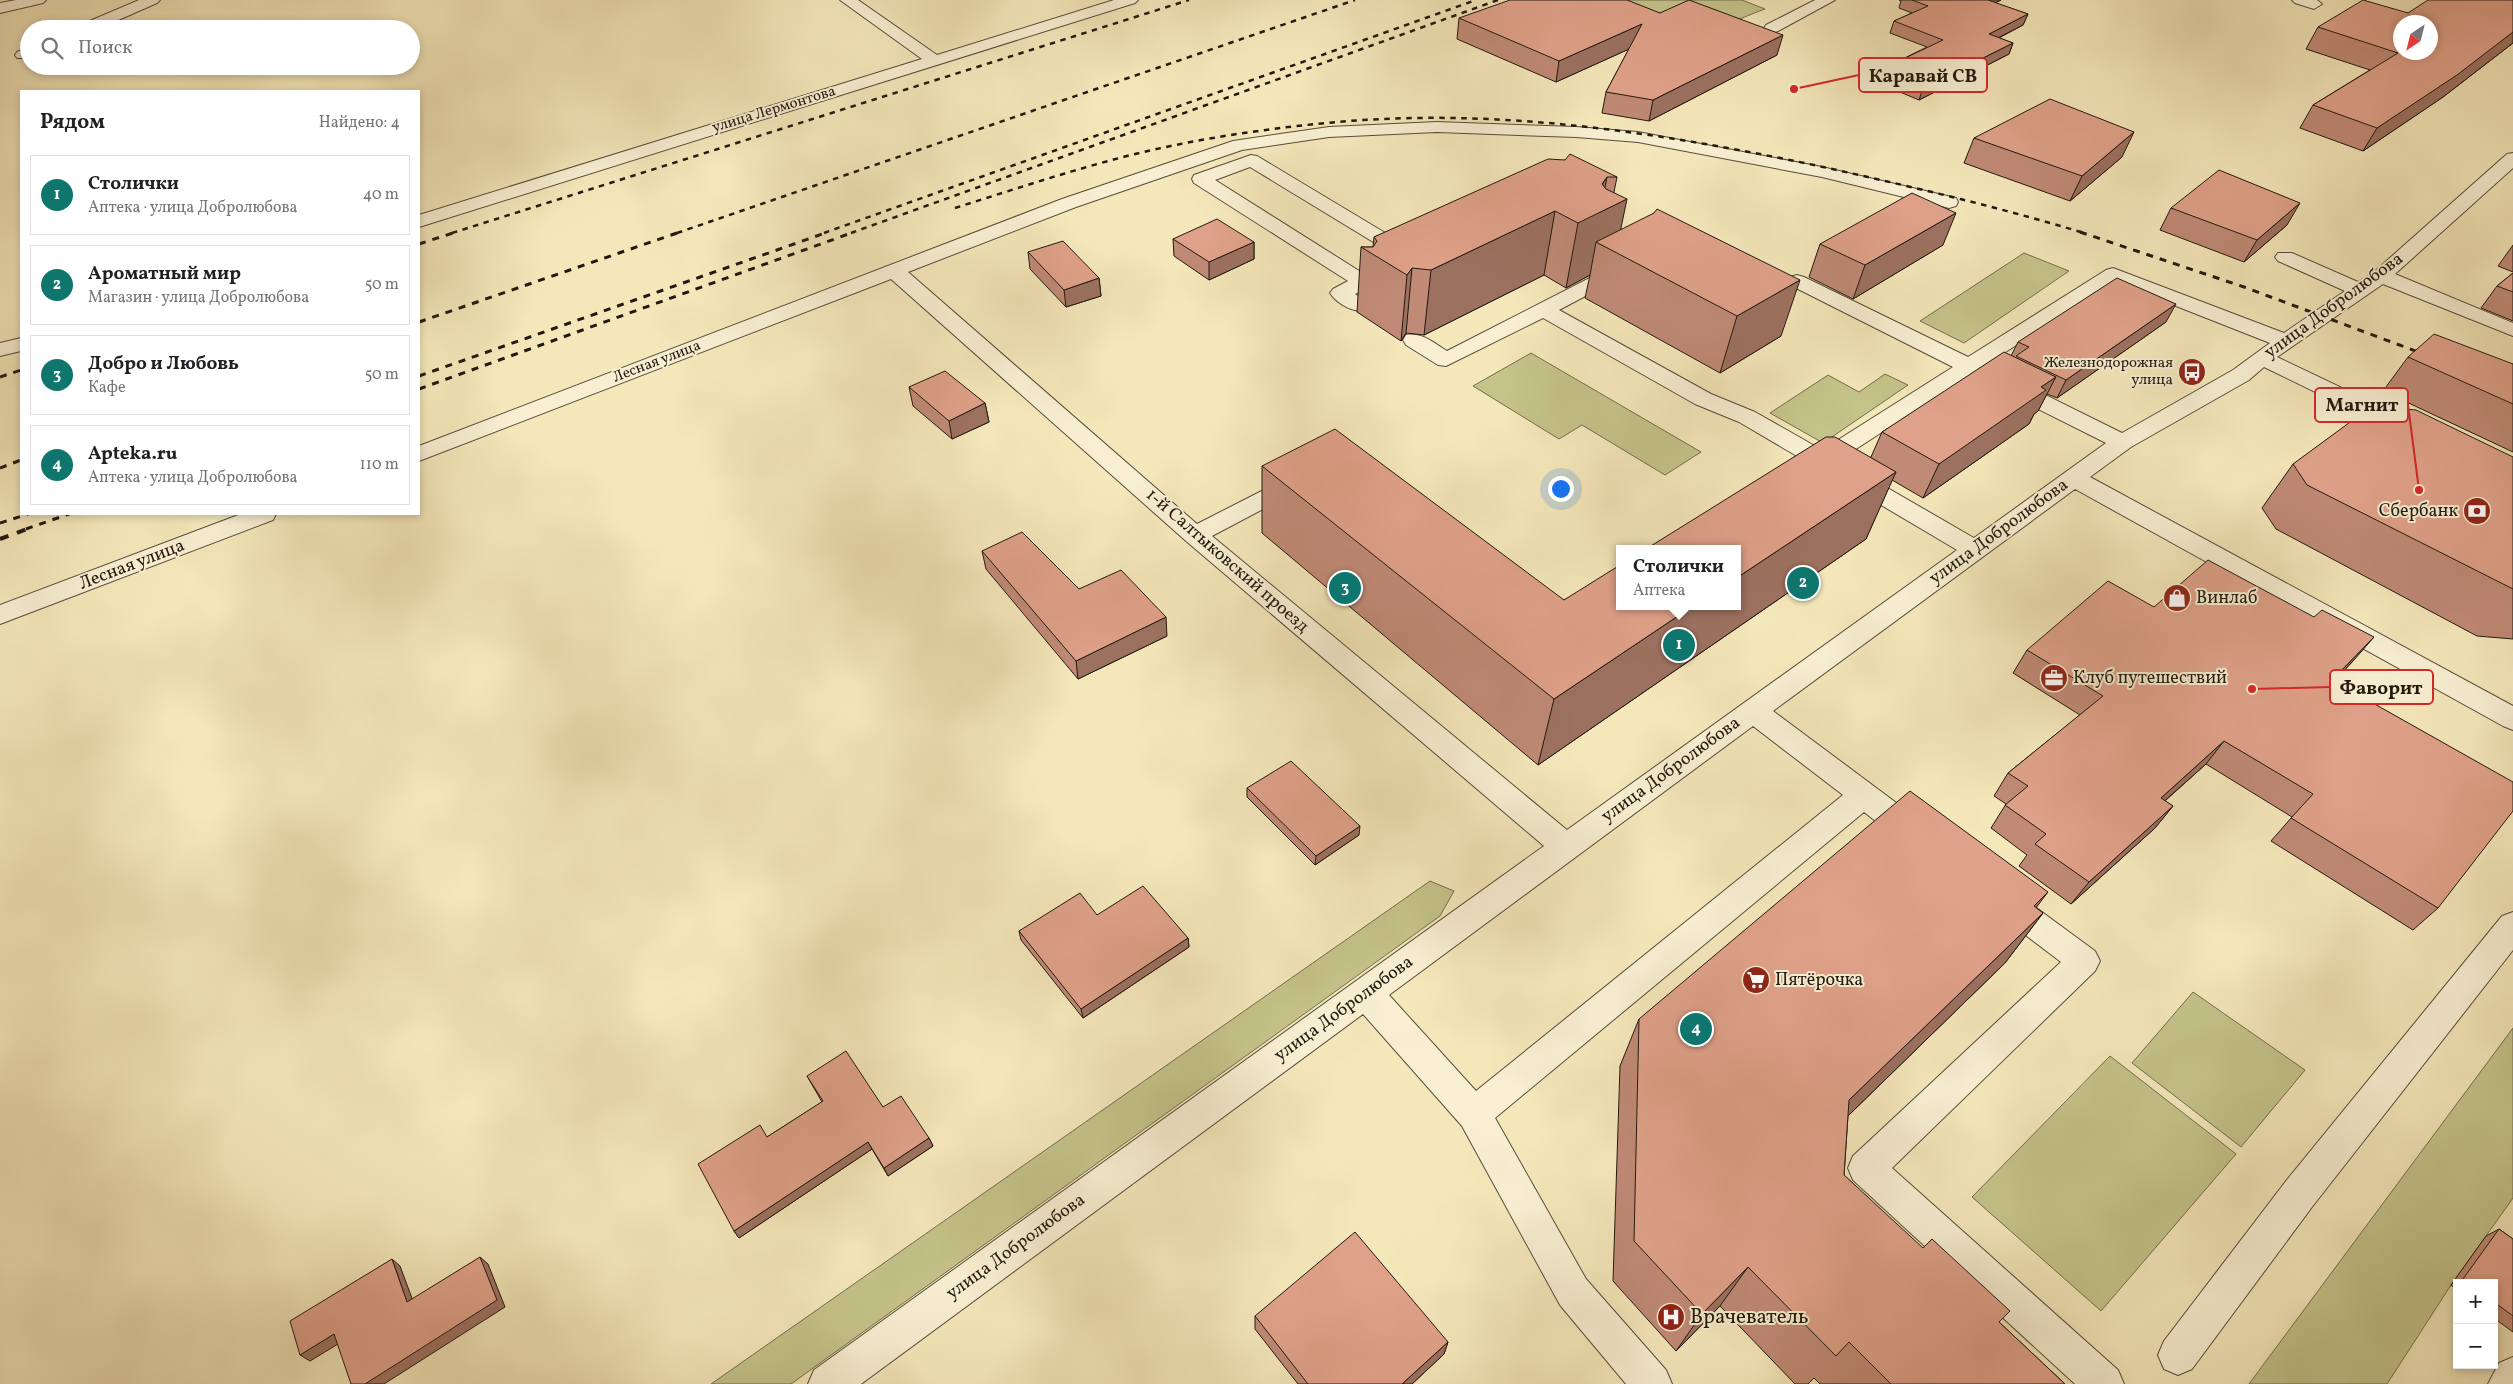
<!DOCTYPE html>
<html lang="ru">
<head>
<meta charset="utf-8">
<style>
  body { margin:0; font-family:Vollkorn,serif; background:#f2f2f2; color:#202124 }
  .controls { position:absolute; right:15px; bottom:15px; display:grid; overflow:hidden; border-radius:0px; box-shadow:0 2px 8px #0003 }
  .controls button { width:45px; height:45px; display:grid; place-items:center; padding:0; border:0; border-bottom:1px solid #e0e0e0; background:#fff; color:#202124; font:25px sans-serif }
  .compass { position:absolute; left:2393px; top:15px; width:45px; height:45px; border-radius:50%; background:#fff; box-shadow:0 2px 8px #0003; rotate:215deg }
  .you { position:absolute; left:1560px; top:488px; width:18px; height:18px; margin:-12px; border:4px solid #fff; border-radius:50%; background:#1a73e8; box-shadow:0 0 0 8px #1a73e833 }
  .badge { display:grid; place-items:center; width:32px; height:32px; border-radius:50%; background:#0f766e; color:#fff; font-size:16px; font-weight:700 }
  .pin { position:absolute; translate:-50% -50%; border:2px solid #fff; box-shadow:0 1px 5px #0006 }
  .popup { position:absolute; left:1616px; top:545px; width:125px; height:65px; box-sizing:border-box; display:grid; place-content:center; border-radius:0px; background:#fff; filter:drop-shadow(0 1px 4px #0005); font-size:16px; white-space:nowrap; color:#757577 }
  .popup b { font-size:19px; color:#202124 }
  .popup::after { content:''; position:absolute; left:50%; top:100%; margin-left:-10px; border:10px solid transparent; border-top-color:#fff }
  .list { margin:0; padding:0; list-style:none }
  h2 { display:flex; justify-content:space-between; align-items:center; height:65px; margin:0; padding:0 20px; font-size:21px }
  h2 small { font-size:16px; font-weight:400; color:#757577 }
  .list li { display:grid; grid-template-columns:32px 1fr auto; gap:15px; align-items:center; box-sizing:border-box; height:80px; margin:0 10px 10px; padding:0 10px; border:1px solid #e0e0e0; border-radius:0px }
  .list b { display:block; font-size:19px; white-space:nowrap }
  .list p { margin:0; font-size:16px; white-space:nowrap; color:#757577 }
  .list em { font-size:16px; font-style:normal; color:#757577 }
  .icon { flex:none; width:28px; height:28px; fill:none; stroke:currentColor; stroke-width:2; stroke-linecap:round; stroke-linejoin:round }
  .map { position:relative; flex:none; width:2513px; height:1384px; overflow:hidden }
  .search { position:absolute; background:#fff; box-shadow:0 2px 8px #0003; left:20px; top:20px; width:400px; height:55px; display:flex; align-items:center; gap:12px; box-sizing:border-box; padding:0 18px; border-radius:28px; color:#757577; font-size:19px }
  .panel { position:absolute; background:#fff; box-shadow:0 2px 8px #0003; left:20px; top:90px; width:400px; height:425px; border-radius:0px }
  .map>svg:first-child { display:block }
</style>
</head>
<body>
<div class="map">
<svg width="2513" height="1384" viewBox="0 0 2513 1384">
  <rect width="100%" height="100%" fill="#f4e7ba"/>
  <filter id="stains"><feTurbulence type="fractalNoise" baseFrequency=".004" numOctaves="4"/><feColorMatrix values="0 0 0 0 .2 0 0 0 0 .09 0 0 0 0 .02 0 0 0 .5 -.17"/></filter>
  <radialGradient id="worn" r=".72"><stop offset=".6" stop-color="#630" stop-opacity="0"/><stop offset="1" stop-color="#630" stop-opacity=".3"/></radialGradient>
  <!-- green -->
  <path fill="#c4c38a" stroke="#726e4c" d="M1622,0H1742L1765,9C1750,14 1732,24 1717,25C1685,28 1651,12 1622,0Z
    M2024,253L2069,271L1964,343L1920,321Z
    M1531,353L1701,452L1665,475L1582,425L1559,439L1473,386Z
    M1885,374L1908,385L1823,443L1770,413L1828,375L1859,392Z
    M1430,881L1454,891L1440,916L791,1384H711Z
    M2193,992L2305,1070L2241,1147L2132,1063Z
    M2513,1028V1198L2451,1285L2387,1384H2249Z
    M2110,1056L2236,1154L2101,1311L1972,1197Z"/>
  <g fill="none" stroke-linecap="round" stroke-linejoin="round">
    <!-- minor casing -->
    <g stroke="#564c3a" stroke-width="2">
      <path id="minor" d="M16,0H46L43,3L0,13V3Z
        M139,0H160L157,3L98,29H76L78,26Z
        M840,0H858L937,55L1114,0H1138L1135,3L419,227V215L922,59Z
        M1815,0H1835L1778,31L1772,33L1764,28L1766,25Z
        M2292,0H2317L2322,4L2314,9L2295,3Z
        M29,47V58H17L15,55L17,52Z
        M1437,122L1576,127L1638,132L1822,167L1956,198L1958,202L1956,206L1949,208L1822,177L1638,142L1576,137L1437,132L1329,137L1242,150L1076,207L908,272L1197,524L1287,478L1295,475L1303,478L1307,483L1303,488L1212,536L1567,830L1957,550L1822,470L1809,469L1805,464L1807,462L1739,422L1695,404L1543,318L1446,366L1438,365L1406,345L1403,340L1406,335C1422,332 1434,343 1447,351L1613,266H1627L1630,270L1627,274L1559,310L1711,394L1755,412L1822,450L1953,367L1790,285L1787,281L1790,277L1797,275L1804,277L1968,357L2106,270L2113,268L2284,333L2345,291L2278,261L2275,257L2278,253H2292L2358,282L2374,272L2507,154L2513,153V168L2395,274L2513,323V336L2383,284L2277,357L2409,420L2412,425L2409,430L2401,432L2393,430L2264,367L2249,380L2131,447L2090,477L2513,706V730L2503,726L2075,489L1773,711L1926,825L1930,834L1926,843L1915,846L1904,843L1864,812L1495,1118L1586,1279L1666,1370L1672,1384H1626L1560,1305L1462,1126L1363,1014L861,1384H808L814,1370L1544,846L1186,541L891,279L419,461V446L1062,199L1233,141L1329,127ZM2115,282L2270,343L2233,370L2122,433L1985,365ZM1970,375L2106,443L1974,538L1839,460ZM1753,726L1843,795L1476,1091L1389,995Z
        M1251,155L1257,156L1417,252L1420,256L1417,260H1403L1250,167L1215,180L1364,274L1376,270L1383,272L1386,276L1383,280L1355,294L1371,306L1368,310C1355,314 1337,304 1330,293L1333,289L1348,281L1194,183L1192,179L1194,175Z
        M21,338V351L0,356V343Z
        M241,514H276L273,520L0,624V605Z
        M2005,889L2016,893L2095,951L2100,961L2095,971L1892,1168L2118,1370L2124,1384H2075L1853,1180L1848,1168L1853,1156L2061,962L1994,911L1989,902L1994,893Z
        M2513,912V950L2312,1207L2192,1369L2178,1375L2164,1369L2158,1355L2164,1341L2286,1181L2502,916Z
        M2513,1357V1384H2488L2499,1363Z"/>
    </g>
    <!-- minor -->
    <use href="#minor" fill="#f8efd2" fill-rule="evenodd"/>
    <!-- rail-far2 -->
    <path stroke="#21190f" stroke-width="2.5" stroke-dasharray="5.5 5.5" stroke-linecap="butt" d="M955,208C1012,190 1069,171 1127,156C1199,138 1275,127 1349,121C1507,109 1661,133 1814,165C1905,185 1995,206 2084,233
      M452,233L1189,0
      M677,233L1355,0
      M824,233L1476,0
      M851,233L1498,0"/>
    <!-- rail-far1 -->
    <path stroke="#21190f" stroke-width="3" stroke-dasharray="7 7" stroke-linecap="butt" d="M2080,232L2244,287L2429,356
      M419,244L456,232
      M419,322L680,232
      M419,376L828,232
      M0,377L21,370
      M419,389L854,232
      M0,468L21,460
      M0,523L28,514
      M26,529L69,514"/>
    <!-- rail -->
    <path stroke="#21190f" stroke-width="4" stroke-dasharray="9 9" stroke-linecap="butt" d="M0,539L30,528"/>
  </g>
  <!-- wall -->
  <path fill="#c08a76" stroke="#21190f" d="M1899,0H2001L1995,3L2028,14L2023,25L1999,38L2013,43L2009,54L1919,100L1876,82L1880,70L1927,47L1890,33L1894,21L1912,13L1899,8L1901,1Z
    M2513,0V43L2443,97L2363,151L2300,128L2313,105L2370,70L2306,49L2318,27L2408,13Z
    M1660,13L1777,55L1649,121L1602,113L1606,92L1629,49L1556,82L1457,39L1459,18Z
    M1974,138L2122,157L2070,201L1964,163Z
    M1565,160L1617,177L1614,192L1621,230L1781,336L1720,373L1585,298L1590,275L1566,288L1544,275L1424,335L1406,333L1401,341L1357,312L1361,247H1373L1374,237Z
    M2171,208L2287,225L2244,262L2160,230Z
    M1173,239L1254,242V259L1209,280L1174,256Z
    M1820,244L1943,245L1853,299L1809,277Z
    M2513,245V272L2498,266Z
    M1028,252L1099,278L1101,296L1066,307L1030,269Z
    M2513,273V321L2481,308L2497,286Z
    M2166,322L2057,398L2047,394L2038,411L2034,414L2029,424L1923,498L1892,480L1866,539L1538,765L1262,533V466L1564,600L1871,457L1882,432L2011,356L2018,342Z
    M2408,357L2513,364V452L2383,391Z
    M909,387L985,403L989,422L952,439L913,406Z
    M2513,457V639L2477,636L2276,529L2262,508L2293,464Z
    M982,551L1167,636L1078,679L986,569Z
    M2154,607L2354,660L2334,681L2438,908L2413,930L2271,841L2292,817L2206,764L2165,801L2173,806L2155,828L2071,904L2019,866L2027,855L1991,828L2006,804L1994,796L2008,773L2080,715L2013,673L2027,650Z
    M1247,788L1359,835L1315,865L1247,797Z
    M2036,908L2043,913L2005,963L1848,1116L1844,1175L1999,1322L2065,1384H1820L1814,1378L1808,1384H1795L1720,1306L1676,1351L1613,1281L1620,1066L1639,1019Z
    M1097,915L1188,938L1189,947L1083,1018L1021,940L1019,931Z
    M807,1076L883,1107L929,1138L933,1146L888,1176L872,1149L739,1238L734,1231L767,1137L822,1102Z
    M2499,1229L2513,1239V1332L2494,1318V1283H2457V1290L2451,1285L2486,1236Z
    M1255,1316L1448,1342L1444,1354L1412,1384H1298L1255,1329Z"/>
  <!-- shaded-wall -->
  <path fill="#9c7160" stroke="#21190f" d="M1982,0H2001L1979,10Z
    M2028,14L2023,25L1984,45L1989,34Z
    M1642,24L1638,45L1556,82L1559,61Z
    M2513,32V43L2443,97L2363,151L2377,128Z
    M1783,35L1777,55L1649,121L1653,100Z
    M2013,43L2009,54L1919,100L1923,88Z
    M2134,132L2122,157L2070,201L2082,176Z
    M1607,177L1600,212L1627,199L1616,252L1596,242L1590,275L1566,288L1578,223Z
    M2300,203L2287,225L2244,262L2257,240Z
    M1555,211L1544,275L1424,335L1431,270Z
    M1956,213L1943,245L1853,299L1865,265Z
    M1254,242V259L1209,280V262Z
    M1412,268L1406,333L1401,341L1407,275Z
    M1099,278L1101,296L1066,307L1064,290Z
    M1800,280L1781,336L1720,373L1737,316Z
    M2176,304L2166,322L2057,398L2066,380Z
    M2056,377L2038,411L2034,414L2029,424L1923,498L1939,464L2041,387Z
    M985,403L989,422L952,439L949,421Z
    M1896,472L1866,539L1538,765L1554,699L1693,606H1738V577Z
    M1166,617L1167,636L1078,679L1076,661Z
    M2374,637L2354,660L2312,704L2332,680Z
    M2224,741L2206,764L2143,820L2161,798Z
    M2173,806L2155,828L2071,904L2089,882Z
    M1360,826L1359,835L1315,865L1316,856Z
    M2048,892L2010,942L2034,906Z
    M2043,913L2005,963L1818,1145L1849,1100Z
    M1188,938L1189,947L1083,1018L1081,1009Z
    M929,1138L933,1146L888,1176L884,1168Z
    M868,1142L872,1149L739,1238L734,1231Z
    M480,1257L488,1264L505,1307L384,1384H365Z
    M392,1259L400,1266L416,1309L407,1302Z
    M1748,1267L1720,1306L1676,1351L1702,1314Z
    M334,1334L343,1341L310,1361L300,1355Z
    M1448,1342L1444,1354L1412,1384H1402Z"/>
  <!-- building -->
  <path fill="#dfa189" stroke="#21190f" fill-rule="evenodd" d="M1510,0H1627L1660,13L1689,0L1783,35L1653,100L1606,92L1642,24L1559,61L1459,18Z
    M1912,0H1988L2028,14L1989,34L2013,43L1923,88L1880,70L1943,40L1894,21L1928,6Z
    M2363,0L2408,13L2428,0H2513V32L2457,75L2377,128L2313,105L2398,53L2318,27ZM2400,22H2430V52H2400Z
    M2050,99L2134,132L2082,176L1974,138Z
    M1570,154L1617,177H1607L1602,184L1606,189L1627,199L1578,223L1555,211L1431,270L1412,268L1407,275L1361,247H1373L1377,241L1374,237L1548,159L1565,160Z
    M2219,170L2300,203L2257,240L2171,208Z
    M1912,193L1956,213L1865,265L1820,244Z
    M1657,209L1800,280L1737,316L1596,242L1654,213Z
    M1217,219L1254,242L1209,262L1173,239Z
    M1063,241L1099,278L1064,290L1028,252Z
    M2513,273V292L2497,286Z
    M2117,278L2176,304L2066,380L2016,356L2029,347L2018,342Z
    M2434,334L2513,364V404L2408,357Z
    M2004,352L2056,377L2041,387L2046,390L1939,464L1882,432Z
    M945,371L985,403L949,421L909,387Z
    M2372,406L2416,410L2513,457V589L2307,485L2293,464Z
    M1335,429L1564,600L1620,565V606H1693L1554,699L1262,466Z
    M1826,437H1835L1896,472L1738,577V549H1646Z
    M1022,532L1079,589L1121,570L1166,617L1076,661L982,551Z
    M2208,560L2314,617L2322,610L2374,637L2332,680L2513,782V811L2438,908L2291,818L2313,794L2224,741L2161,798L2173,806L2089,882L2035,844L2046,834L2005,805L2028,786L2008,773L2103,696L2027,650L2108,581L2154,607Z
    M1291,761L1360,826L1316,856L1247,788Z
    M1910,791L2048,892L2034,906L2043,913L1849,1100L1844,1175L1923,1248L1932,1239L2010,1311L1999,1322L2065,1384H1891L1849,1342L1836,1356L1748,1267L1702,1314L1634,1241L1639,1019Z
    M1143,886L1188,938L1081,1009L1019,931L1080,893L1097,915Z
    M846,1051L883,1107L901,1096L929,1138L884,1168L868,1142L734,1231L698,1164L760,1125L767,1137L823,1101L807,1076Z
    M2499,1229L2513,1239V1316L2494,1302V1283H2469L2463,1279Z
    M1355,1232L1448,1342L1402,1384H1308L1255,1316Z
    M480,1257L497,1300L365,1384H351L334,1334L300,1355L290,1321L392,1259L407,1302Z"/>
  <!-- icons -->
  <defs>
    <g id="bus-disc" transform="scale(1.4375)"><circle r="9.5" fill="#8f2418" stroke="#f8efd2"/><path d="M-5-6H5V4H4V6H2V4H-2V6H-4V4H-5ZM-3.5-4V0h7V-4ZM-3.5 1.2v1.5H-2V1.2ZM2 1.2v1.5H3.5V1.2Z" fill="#fff"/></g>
    <g id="bank-disc" transform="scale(1.4375)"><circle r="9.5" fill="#8f2418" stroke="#f8efd2"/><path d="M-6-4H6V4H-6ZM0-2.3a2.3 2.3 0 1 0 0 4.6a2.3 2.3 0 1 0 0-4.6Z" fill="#fff"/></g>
    <g id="shop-disc" transform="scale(1.4375)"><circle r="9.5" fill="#8f2418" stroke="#f8efd2"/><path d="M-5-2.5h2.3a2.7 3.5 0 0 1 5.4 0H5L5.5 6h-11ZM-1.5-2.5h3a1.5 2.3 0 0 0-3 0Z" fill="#fff"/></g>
    <g id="office-disc" transform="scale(1.4375)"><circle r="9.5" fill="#8f2418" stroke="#f8efd2"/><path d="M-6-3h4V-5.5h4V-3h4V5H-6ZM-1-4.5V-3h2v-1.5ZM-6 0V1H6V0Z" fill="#fff"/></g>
    <g id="supermarket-disc" transform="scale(1.4375)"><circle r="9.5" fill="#8f2418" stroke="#f8efd2"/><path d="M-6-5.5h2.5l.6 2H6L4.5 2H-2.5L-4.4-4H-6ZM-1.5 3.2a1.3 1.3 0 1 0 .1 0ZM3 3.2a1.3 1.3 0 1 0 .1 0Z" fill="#fff"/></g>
    <g id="hospital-disc" transform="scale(1.4375)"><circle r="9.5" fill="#8f2418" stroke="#f8efd2"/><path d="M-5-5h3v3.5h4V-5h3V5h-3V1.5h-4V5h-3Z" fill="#fff"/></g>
  </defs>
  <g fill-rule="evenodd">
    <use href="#bus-disc" x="2192" y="372"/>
    <use href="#bank-disc" x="2477" y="511"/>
    <use href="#shop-disc" x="2177" y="598"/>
    <use href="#office-disc" x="2054" y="678"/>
    <use href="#supermarket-disc" x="1756" y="980"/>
    <use href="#hospital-disc" x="1671" y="1317"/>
  </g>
  <g text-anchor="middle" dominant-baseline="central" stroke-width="4" stroke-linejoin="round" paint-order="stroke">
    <!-- far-street labels -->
    <g font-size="15" fill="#21190f" stroke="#f8efd2">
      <text transform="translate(774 110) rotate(-17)">улица Лермонтова</text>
      <text transform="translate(657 362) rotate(-21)">Лесная улица</text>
    </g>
    <!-- far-poi labels -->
    <g font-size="15" fill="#21190f" stroke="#f8efd2" text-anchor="end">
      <text x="2173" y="363">Железнодорожная<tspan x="2173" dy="17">улица</tspan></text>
    </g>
    <!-- street labels -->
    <g font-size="18" fill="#21190f" stroke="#f8efd2">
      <text transform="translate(2334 306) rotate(-36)">улица Добролюбова</text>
      <text transform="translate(1999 532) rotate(-36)">улица Добролюбова</text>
      <text transform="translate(1227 561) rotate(41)">1-й Салтыковский проезд</text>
      <text transform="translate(132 565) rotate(-21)">Лесная улица</text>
      <text transform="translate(1671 770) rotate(-36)">улица Добролюбова</text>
      <text transform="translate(1344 1009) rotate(-36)">улица Добролюбова</text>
      <text transform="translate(1016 1247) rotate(-36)">улица Добролюбова</text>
    </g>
    <!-- poi labels -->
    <g font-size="18" fill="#21190f" stroke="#f8efd2" text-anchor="start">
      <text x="2458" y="511" text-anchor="end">Сбербанк</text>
      <text x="2196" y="598">Винлаб</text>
      <text x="2073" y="678">Клуб путешествий</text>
      <text x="1775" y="980">Пятёрочка</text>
    </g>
    <!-- near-poi labels -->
    <g font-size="21" fill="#21190f" stroke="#f8efd2" text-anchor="start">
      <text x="1690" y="1317">Врачеватель</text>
    </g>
  </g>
  <!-- callouts -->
  <path fill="none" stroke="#d62828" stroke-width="2" d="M1794 89L1859 75M2419 490L2408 405M2252 689L2330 687"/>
  <g fill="#d62828" stroke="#f8efd2" stroke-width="2">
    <circle cx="1794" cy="89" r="5"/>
    <circle cx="2419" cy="490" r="5"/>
    <circle cx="2252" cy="689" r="5"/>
  </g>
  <g fill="#f8efd2" stroke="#d62828" stroke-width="2">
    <rect x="1859" y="58" width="128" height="34" rx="5"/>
    <rect x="2315" y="388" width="93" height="34" rx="5"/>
    <rect x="2330" y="670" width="103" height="34" rx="5"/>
  </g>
  <g font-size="19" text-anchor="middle" font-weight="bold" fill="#21190f">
    <text x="1923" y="82">Каравай СВ</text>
    <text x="2362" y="411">Магнит</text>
    <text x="2381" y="694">Фаворит</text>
  </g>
  <rect width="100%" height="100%" filter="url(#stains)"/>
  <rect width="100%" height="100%" fill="url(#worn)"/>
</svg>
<div class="controls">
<button>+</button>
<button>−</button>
</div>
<svg class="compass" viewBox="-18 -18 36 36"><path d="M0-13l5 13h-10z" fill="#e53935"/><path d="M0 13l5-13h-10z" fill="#757577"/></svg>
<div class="you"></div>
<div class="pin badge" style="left:1679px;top:645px">1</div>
<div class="popup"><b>Столички</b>Аптека</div>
<div class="pin badge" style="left:1803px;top:583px">2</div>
<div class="pin badge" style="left:1345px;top:588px">3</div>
<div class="pin badge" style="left:1696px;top:1029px">4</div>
<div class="search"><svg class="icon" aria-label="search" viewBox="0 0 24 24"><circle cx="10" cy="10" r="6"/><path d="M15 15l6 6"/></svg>Поиск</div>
<section class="panel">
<h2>Рядом<small>Найдено: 4</small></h2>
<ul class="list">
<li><span class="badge">1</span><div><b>Столички</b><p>Аптека · улица Добролюбова</p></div><em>40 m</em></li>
<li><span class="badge">2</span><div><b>Ароматный мир</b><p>Магазин · улица Добролюбова</p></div><em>50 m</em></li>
<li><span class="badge">3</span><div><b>Добро и Любовь</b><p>Кафе</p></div><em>50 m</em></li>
<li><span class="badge">4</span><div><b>Apteka.ru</b><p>Аптека · улица Добролюбова</p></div><em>110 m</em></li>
</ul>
</section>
</div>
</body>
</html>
